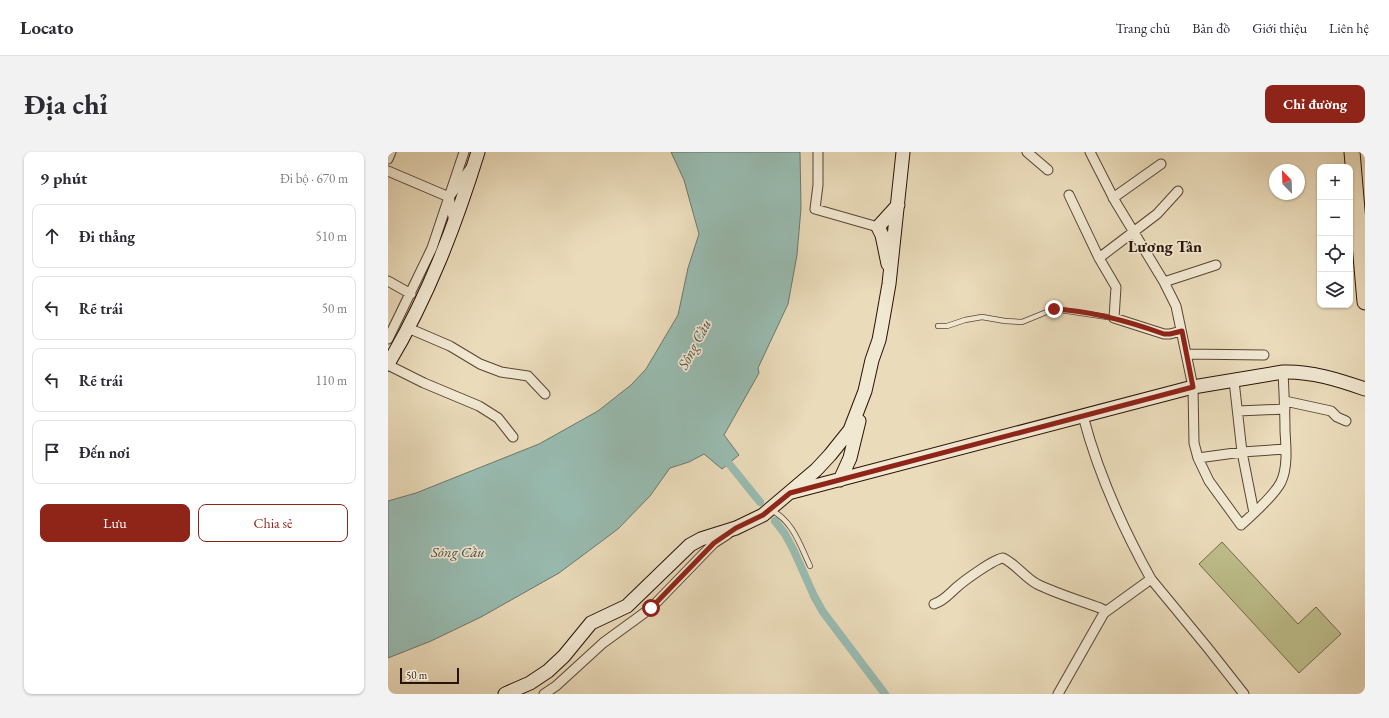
<!DOCTYPE html>
<html lang="vi">
<head>
<meta charset="utf-8">
<style>
  body { margin:0; font-family:"EB Garamond",serif; background:#f2f2f3; color:#2b2b33 }
  .controls { position:absolute; right:12px; top:12px; display:grid; overflow:hidden; border-radius:8px; box-shadow:0 1px 3px #0004 }
  .controls button { width:36px; height:36px; display:grid; place-items:center; padding:0; border:0; border-bottom:1px solid #e1e1e2; background:#fff; color:#2b2b33; font:20px sans-serif }
  .compass { position:absolute; left:881px; top:12px; width:36px; height:36px; border-radius:50%; background:#fff; box-shadow:0 1px 3px #0004; rotate:337deg }
  .scale { position:absolute; left:12px; bottom:10px; width:59px; box-sizing:border-box; padding-left:4px; border:2px solid #291206; border-top:0; font-size:11px; line-height:14px; white-space:nowrap; color:#291206; -webkit-text-stroke:3px #f1e8d2; paint-order:stroke }
  .stop { position:absolute; width:12px; height:12px; margin:-9px; border:3px solid #8f2418; border-radius:50%; background:#fff }
  .stop.end { background:#8f2418; border-color:#fff; box-shadow:0 1px 4px #0008 }
  .list { margin:0; padding:0; list-style:none }
  h2 { display:flex; justify-content:space-between; align-items:center; height:52px; margin:0; padding:0 16px; font-size:17px }
  h2 small { font-size:13px; font-weight:400; color:#7c7c81 }
  .list li { display:grid; grid-template-columns:26px 1fr auto; gap:12px; align-items:center; box-sizing:border-box; height:64px; margin:0 8px 8px; padding:0 8px; border:1px solid #e1e1e2; border-radius:8px }
  .list b { display:block; font-size:15px; white-space:nowrap }
  .list em { font-size:13px; font-style:normal; color:#7c7c81 }
  .actions { display:flex; gap:8px; padding:12px 16px }
  .actions a { flex:1; padding:9px 0; border:1px solid #8f2418; border-radius:8px; text-align:center; font-size:14px; color:#8f2418 }
  .actions .main { background:#8f2418; color:#fff }
  .icon { flex:none; width:22px; height:22px; fill:none; stroke:currentColor; stroke-width:2; stroke-linecap:round; stroke-linejoin:round }
  .map { position:relative; flex:none; width:977px; height:542px; overflow:hidden; border-radius:8px }
  header { display:flex; align-items:center; gap:24px; box-sizing:border-box; height:56px; padding:0 20px; background:#fff; border-bottom:1px solid #e1e1e2 }
  header strong { font-size:19px }
  nav { display:flex; gap:22px; margin-inline-start:auto; font-size:14px }
  .intro { display:flex; align-items:center; justify-content:space-between; box-sizing:border-box; height:96px; padding:0 24px }
  h1 { margin:0; font-size:28px }
  .button { padding:10px 18px; border-radius:8px; background:#8f2418; color:#fff; font-size:14px; font-weight:700 }
  main { display:flex; gap:24px; padding:0 24px }
  aside { flex:1; background:#fff; border-radius:8px; box-shadow:0 1px 3px #0004 }
  .map>svg:first-child { display:block }
</style>
</head>
<body>
<header>
<strong>Locato</strong>
<nav><a>Trang chủ</a><a>Bản đồ</a><a>Giới thiệu</a><a>Liên hệ</a></nav>
</header>
<div class="intro"><h1>Địa chỉ</h1><a class="button">Chỉ đường</a></div>
<main>
<aside>
<h2>9 phút<small>Đi bộ · 670 m</small></h2>
<ul class="list">
<li><svg class="icon" aria-label="ahead" viewBox="0 0 24 24"><path d="M12 20V5M6 11l6-6 6 6"/></svg><div><b>Đi thẳng</b></div><em>510 m</em></li>
<li><svg class="icon" aria-label="left" viewBox="0 0 24 24"><path d="M17 20v-9H6M10 6l-5 5 5 5"/></svg><div><b>Rẽ trái</b></div><em>50 m</em></li>
<li><svg class="icon" aria-label="left" viewBox="0 0 24 24"><path d="M17 20v-9H6M10 6l-5 5 5 5"/></svg><div><b>Rẽ trái</b></div><em>110 m</em></li>
<li><svg class="icon" aria-label="arrive" viewBox="0 0 24 24"><path d="M6 21V4h12l-3 4 3 4H6"/></svg><div><b>Đến nơi</b></div></li>
</ul>
<div class="actions"><a class="main">Lưu</a><a>Chia sẻ</a></div>
</aside>
<div class="map">
<svg width="977" height="542" viewBox="0 0 977 542">
  <rect width="100%" height="100%" fill="#eadbba"/>
  <filter id="stains"><feTurbulence type="fractalNoise" baseFrequency=".005" numOctaves="4"/><feColorMatrix values="0 0 0 0 .2 0 0 0 0 .09 0 0 0 0 .02 0 0 0 .5 -.17"/></filter>
  <radialGradient id="worn" r=".72"><stop offset=".6" stop-color="#630" stop-opacity="0"/><stop offset="1" stop-color="#630" stop-opacity=".3"/></radialGradient>
  <!-- green -->
  <path fill="#bdbe8b" stroke="#736848" d="M834,390L910,472L928,455L953,482L911,521L811,412Z"/>
  <!-- water -->
  <path fill="#98bbb0" stroke="#6c776c" d="M283,0H412L413,56L409,103L400,152L370,216L371,221L336,283L351,303L334,317L316,302L301,310L282,316L262,344L230,377L171,421L93,465L43,489L0,506V349L28,341L151,292L210,259L243,233L258,217L290,163L300,116L311,82L296,28Z"/>
  <g fill="none" stroke-linecap="round" stroke-linejoin="round">
    <!-- canal -->
    <path stroke="#98bbb0" stroke-width="8" d="M334,303L372,350
      M387,369L397,382L406,399L426,444L435,460L497,542"/>
    <!-- lane casing -->
    <g stroke="#594433" stroke-width="6">
      <path id="lane" d="M550,174H559L577,168L594,165L617,169L634,170L666,157L726,166
        M383,358C405,369 412,393 422,414"/>
    </g>
    <!-- street casing -->
    <g stroke="#594433" stroke-width="11">
      <path id="street" d="M430,0V33L427,57L490,75
        M639,0L660,18
        M702,0L727,49L776,130L788,154L805,235L806,291L810,306L821,329L853,373C864,363 886,344 893,330C900,315 898,295 897,279C897,259 896,240 895,220
        M0,7L3,0
        M0,19L61,45
        M681,43L711,106L728,135L726,166L776,182H782L793,179
        M725,46L773,12
        M66,70L61,45L82,17
        M711,106L769,62L790,39
        M0,129L23,142
        M776,130L828,113
        M20,176L62,194L92,212L113,220L140,224L157,242
        M0,187L44,96L76,0
        M798,202L876,203
        M0,213L36,231L91,254L110,266L125,285
        M846,229L854,300L866,361
        M897,249L943,259L949,265L958,269
        M850,259L897,257
        M810,306L854,300L898,297
        M763,427L819,495L856,542
        M546,452C556,449 562,441 569,435C577,428 606,407 615,406C628,412 636,425 649,432C669,442 691,448 712,456L718,459
        M156,542L168,534L215,491L263,456L326,391L340,382
        M670,542L716,461L763,427C734,375 710,321 695,264"/>
    </g>
    <!-- secondary casing -->
    <g stroke="#291206" stroke-width="15">
      <path id="secondary" d="M500,112L494,83L490,75L510,53
        M0,212C40,145 67,74 90,0
        M452,328L462,306L471,269
        M404,340L805,235L895,220C923,219 951,228 977,237
        M117,542L142,531L160,519L176,504L203,471L239,454L302,393L313,387L348,376L375,363L428,318L442,303L462,278L477,239L484,208L491,188L494,172L501,132L515,0"/>
    </g>
    <!-- primary casing -->
    <g stroke="#291206" stroke-width="17">
      <path id="primary" d="M964,0L977,150"/>
    </g>
    <!-- lane -->
    <use href="#lane" stroke="#f1e8d2" stroke-width="4.5"/>
    <!-- street -->
    <use href="#street" stroke="#f1e8d2" stroke-width="9"/>
    <!-- secondary -->
    <use href="#secondary" stroke="#f1e8d2" stroke-width="13"/>
    <!-- primary -->
    <use href="#primary" stroke="#eadbba" stroke-width="15"/>
  </g>
  <g fill="none" stroke-linecap="round" stroke-linejoin="round">
    <!-- route -->
    <path stroke="#8f2418" stroke-width="5" d="M263,456L326,391L348,376L375,363L402,341L805,235L794,179L782,182H776C740,169 704,159 666,157"/>
  </g>
  <g text-anchor="middle" dominant-baseline="central" stroke-width="3.5" stroke-linejoin="round" paint-order="stroke">
    <!-- water labels -->
    <g font-size="15" font-style="italic" fill="#504d42" stroke="#f1e8d2">
      <text transform="translate(306 192) rotate(-62)">Sông Cầu</text>
      <text x="70" y="399">Sông Cầu</text>
    </g>
    <!-- quarter labels -->
    <g font-size="16" font-weight="bold" fill="#291206" stroke="#f1e8d2">
      <text x="777" y="94">Lương Tân</text>
    </g>
  </g>
  <rect width="100%" height="100%" filter="url(#stains)"/>
  <rect width="100%" height="100%" fill="url(#worn)"/>
</svg>
<div class="controls">
<button>+</button>
<button>−</button>
<button><svg class="icon" aria-label="locate" viewBox="0 0 24 24"><circle cx="12" cy="12" r="6"/><path d="M12 2v4M12 18v4M2 12h4M18 12h4"/></svg></button>
<button><svg class="icon" aria-label="layers" viewBox="0 0 24 24"><path d="M12 4l9 5-9 5-9-5zM3 14l9 5 9-5"/></svg></button>
</div>
<svg class="compass" viewBox="-18 -18 36 36"><path d="M0-13l5 13h-10z" fill="#e53935"/><path d="M0 13l5-13h-10z" fill="#7c7c81"/></svg>
<div class="scale">50 m</div>
<div class="stop" style="left:263px;top:456px"></div>
<div class="stop end" style="left:666px;top:157px"></div>
</div>
</main>
</body>
</html>
